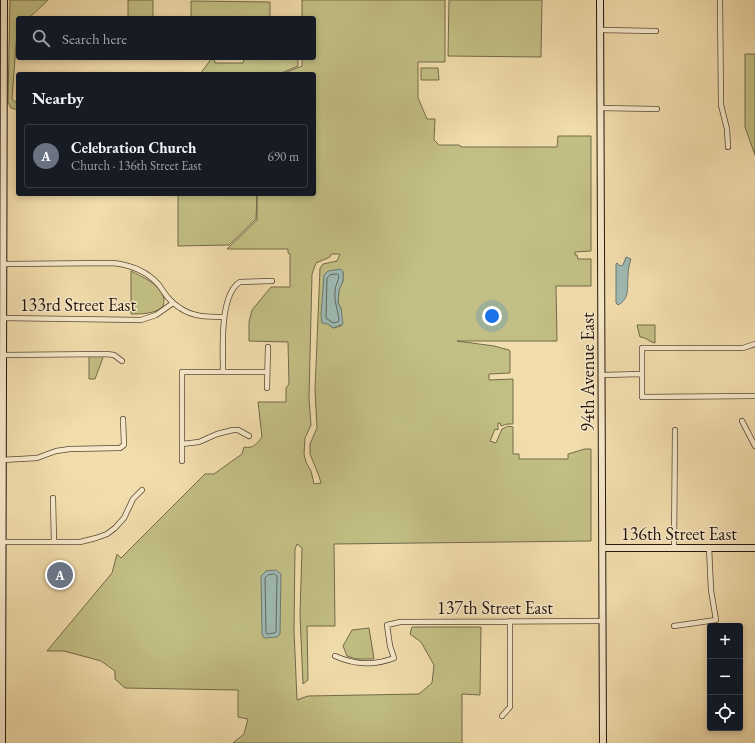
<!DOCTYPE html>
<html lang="en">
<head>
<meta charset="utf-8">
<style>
  body { margin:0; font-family:"EB Garamond",serif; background:#242831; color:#f1f3f6 }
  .controls { position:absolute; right:12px; bottom:12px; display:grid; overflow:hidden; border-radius:4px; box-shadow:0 2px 6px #0003 }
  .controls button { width:36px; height:36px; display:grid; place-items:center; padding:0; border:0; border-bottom:1px solid #363941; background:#171b24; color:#f1f3f6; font:20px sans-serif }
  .you { position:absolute; left:492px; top:316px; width:14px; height:14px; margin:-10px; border:3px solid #fff; border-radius:50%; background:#1a73e8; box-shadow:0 0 0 6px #1a73e833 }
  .badge { display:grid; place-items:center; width:26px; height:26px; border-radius:50%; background:#0b8043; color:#fff; font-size:13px; font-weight:700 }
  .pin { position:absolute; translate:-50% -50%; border:2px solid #fff; box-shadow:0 1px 4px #0006 }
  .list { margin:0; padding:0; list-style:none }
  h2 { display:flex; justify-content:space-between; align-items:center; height:52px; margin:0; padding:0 16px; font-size:17px }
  h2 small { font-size:13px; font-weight:400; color:#9ea1a6 }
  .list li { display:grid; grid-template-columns:26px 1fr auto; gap:12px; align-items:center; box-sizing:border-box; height:64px; margin:0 8px 8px; padding:0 8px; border:1px solid #363941; border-radius:4px }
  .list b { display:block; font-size:15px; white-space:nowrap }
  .list p { margin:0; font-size:13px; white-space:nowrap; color:#9ea1a6 }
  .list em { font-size:13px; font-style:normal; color:#9ea1a6 }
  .icon { flex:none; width:22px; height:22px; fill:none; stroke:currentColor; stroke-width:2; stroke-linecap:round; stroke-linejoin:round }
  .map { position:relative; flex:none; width:755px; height:743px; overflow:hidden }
  .search { position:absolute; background:#171b24; box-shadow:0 2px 6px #0003; left:16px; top:16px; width:300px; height:44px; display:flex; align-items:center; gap:10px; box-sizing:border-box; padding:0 14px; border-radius:4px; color:#9ea1a6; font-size:15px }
  .panel { position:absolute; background:#171b24; box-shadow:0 2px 6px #0003; left:16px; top:72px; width:300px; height:124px; border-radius:4px }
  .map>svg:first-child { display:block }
</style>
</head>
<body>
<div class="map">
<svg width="755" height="743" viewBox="0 0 755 743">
  <rect width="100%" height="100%" fill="#f2ddad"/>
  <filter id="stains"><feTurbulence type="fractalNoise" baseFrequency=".005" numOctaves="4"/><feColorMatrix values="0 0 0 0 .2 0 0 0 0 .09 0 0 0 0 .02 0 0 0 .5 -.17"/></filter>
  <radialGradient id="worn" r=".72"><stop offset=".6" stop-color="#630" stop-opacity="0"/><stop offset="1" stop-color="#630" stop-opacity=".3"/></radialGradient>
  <!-- green -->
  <path fill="#c2bf84" stroke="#726a49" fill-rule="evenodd" d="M10,0H48L29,18H18L12,99L18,104V110L11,108L8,102Z
    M128,0H153V18H128Z
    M302,0H445V62H418V98L427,119H435L434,140L439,145H459L462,147H557L558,136H591V251L575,252V255H577L578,259H591V286H556L557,341H457L494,346L509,350L510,351V373L489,374V380L513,379V424H507L501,426L500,423H498V430L495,429L490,441L496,443L502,429L508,426L513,427V454H519V459H568V454L585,449H591V541L334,544L335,626H307L308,680L303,684L300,615L302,548L297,544L295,549L294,630L297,700L308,696L419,694L432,683L434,665L421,642L410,634L412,627H481L480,695L462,694V743H233L244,734L248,719L238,717V690L125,688L115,679V671L101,661L64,651H47L112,573L117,554L121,558L205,474H214L242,454L244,447C253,449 257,444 262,437L258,402H286V388L289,384L288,342L249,341V322L252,310L271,287H290V254L288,253V249H227L257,220V194H314V74H282L302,66V58H314V18H302ZM331,254H340L337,261L323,264L320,268L315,390L317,428L310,444V454L319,476L321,483L314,484L311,471L306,462L304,454L305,438L311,425L309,399L312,274L316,263L330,257ZM340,269L343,272V281L339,290L338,303L341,308V326L333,328L328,324Z
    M449,0H542L541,57L448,56Z
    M191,1L270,2V18H191Z
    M745,54H755V155L745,127Z
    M212,58H214L215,63H243L244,58H298V66L279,74H200Z
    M421,68H438L439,80H421Z
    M178,194H257L256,219L229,245L178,246Z
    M131,271C142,277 161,284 164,299C164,302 164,306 161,308C154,314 140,314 131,314Z
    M637,325H655V343C649,342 646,337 640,337Z
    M89,355H104L95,379H89Z
    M369,628L374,659H356L347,656L343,646L352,630Z"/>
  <!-- water -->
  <path fill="#9ebab4" stroke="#6d7872" d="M626,257L631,259C629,265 628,270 628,276C627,287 630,299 618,305L616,303V264L617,263L620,266L623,265Z
    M340,269L343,271V281L339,290L338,303L341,308L343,324L333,328L328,324L322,323L321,315L324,275L328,271Z
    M276,570L281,574L280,634L277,637L264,638L262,634L261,576L266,571Z"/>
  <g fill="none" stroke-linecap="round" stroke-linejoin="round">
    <!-- shore -->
    <path stroke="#606861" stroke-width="1" d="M337,274L339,275C339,281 335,285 335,291C334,302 338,310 339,320L338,322L333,323L326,318L327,278L330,275Z
      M274,574L277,576L276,632L274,633L267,634L266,632L265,578L268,575Z"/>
    <!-- street casing -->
    <g stroke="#574836" stroke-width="6">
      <path id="street" d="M720,0L721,105L727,129L728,147
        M600,30L656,31
        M601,108L657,109
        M4,264L113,263C131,265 147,271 159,285C165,294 170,302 180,308C193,317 208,317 224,317
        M3,318L141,320L156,315L173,303
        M755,344L743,348H642V397L755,396
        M3,355L107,354L114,355L122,361
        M223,372C223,350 219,295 240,282L272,281
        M602,375L642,374
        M267,388L268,347
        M742,421L755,446
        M182,444L199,442L217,434L233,430H238L249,436
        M2,460L37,458L56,451L70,449L120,448L124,445L123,419
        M182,461V372H267
        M53,498L54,542
        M2,542H80L96,538L107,534L115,528L124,518L133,499L142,490
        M674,547L675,430
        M674,626L716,620L711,590L709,547
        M335,656C355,665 374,666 394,658L390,646L387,625L400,622L603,621
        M502,716L510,707V621"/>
    </g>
    <!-- secondary casing -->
    <g stroke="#23160e" stroke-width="8">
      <path id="secondary" d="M600,0L603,743
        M602,548H755
        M2,743L4,0"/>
    </g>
    <!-- street -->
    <use href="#street" stroke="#f7e9ca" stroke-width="4.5"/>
    <!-- secondary -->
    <use href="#secondary" stroke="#f7e9ca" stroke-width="6"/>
  </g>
  <g text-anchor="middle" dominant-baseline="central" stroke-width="3" stroke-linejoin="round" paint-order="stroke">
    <!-- street labels -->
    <g font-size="18" fill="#23160e" stroke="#f7e9ca">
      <text x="78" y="304">133rd Street East</text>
      <text transform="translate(587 372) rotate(-90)">94th Avenue East</text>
      <text x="679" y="533">136th Street East</text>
      <text x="495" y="607">137th Street East</text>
    </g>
  </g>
  <rect width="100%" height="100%" filter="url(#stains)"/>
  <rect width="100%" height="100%" fill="url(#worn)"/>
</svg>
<div class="controls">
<button>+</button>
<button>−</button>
<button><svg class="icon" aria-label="locate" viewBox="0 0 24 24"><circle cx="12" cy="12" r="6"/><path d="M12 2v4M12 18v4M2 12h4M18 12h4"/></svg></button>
</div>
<div class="you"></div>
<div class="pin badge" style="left:60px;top:575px;background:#6b7280">A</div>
<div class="search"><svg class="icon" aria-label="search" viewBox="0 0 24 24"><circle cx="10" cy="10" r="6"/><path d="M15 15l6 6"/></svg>Search here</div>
<section class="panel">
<h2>Nearby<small></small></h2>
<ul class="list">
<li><span class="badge" style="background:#6b7280">A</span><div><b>Celebration Church</b><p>Church · 136th Street East</p></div><em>690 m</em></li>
</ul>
</section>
</div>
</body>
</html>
